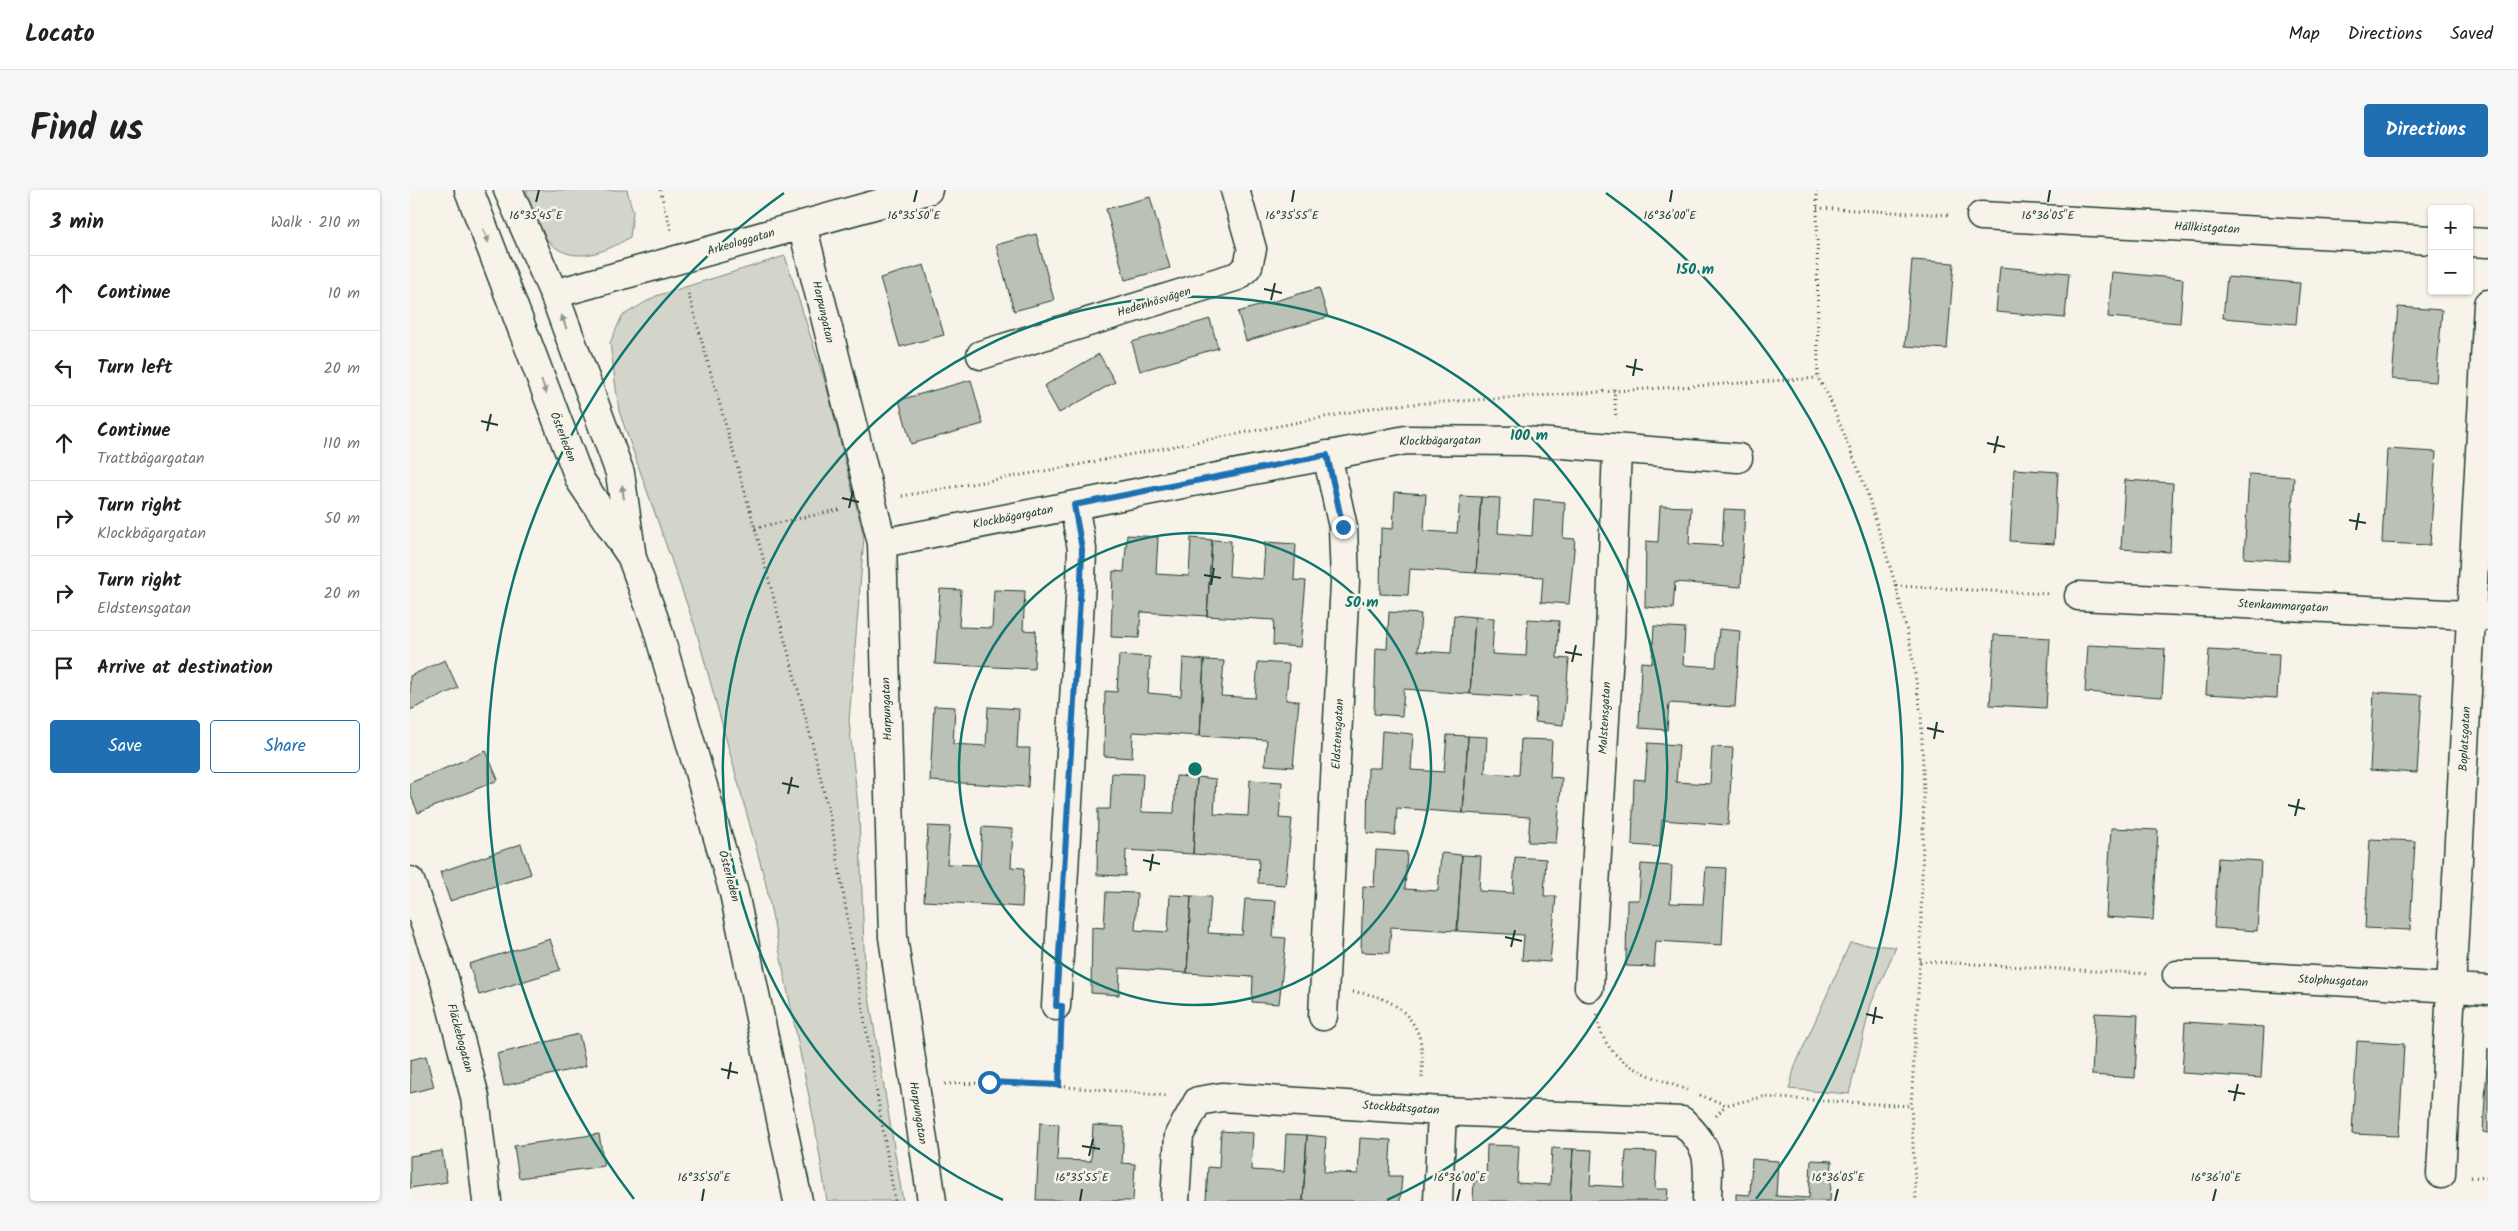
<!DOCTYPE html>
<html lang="en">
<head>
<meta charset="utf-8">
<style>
  body { margin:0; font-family:Kalam,sans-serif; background:#f6f6f6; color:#202124 }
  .controls { position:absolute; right:15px; top:15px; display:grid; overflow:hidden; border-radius:5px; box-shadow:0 1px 4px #0004 }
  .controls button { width:45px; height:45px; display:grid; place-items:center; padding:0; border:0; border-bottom:1px solid #e0e0e0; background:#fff; color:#202124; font:25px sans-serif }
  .stop { position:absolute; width:15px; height:15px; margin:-11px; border:4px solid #1f6fb2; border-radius:50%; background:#fff }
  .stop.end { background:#1f6fb2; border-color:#fff; box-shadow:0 1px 5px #0008 }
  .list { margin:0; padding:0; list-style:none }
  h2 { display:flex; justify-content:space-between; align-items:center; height:65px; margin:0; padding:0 20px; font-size:21px }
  h2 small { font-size:16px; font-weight:400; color:#757577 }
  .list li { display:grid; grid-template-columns:32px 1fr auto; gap:15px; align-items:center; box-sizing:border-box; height:75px; padding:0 20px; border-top:1px solid #e0e0e0 }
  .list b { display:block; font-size:19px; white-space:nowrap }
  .list p { margin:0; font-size:16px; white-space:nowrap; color:#757577 }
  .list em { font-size:16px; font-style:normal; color:#757577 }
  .actions { display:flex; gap:10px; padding:15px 20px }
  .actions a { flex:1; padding:11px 0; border:1px solid #1f6fb2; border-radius:5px; text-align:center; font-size:18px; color:#1f6fb2 }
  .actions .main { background:#1f6fb2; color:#fff }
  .icon { flex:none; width:28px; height:28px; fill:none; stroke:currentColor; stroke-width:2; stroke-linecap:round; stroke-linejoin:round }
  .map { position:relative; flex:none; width:2078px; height:1011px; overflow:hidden; border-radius:5px }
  header { display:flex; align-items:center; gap:30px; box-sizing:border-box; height:70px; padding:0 25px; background:#fff; border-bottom:1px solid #e0e0e0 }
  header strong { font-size:24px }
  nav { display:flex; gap:28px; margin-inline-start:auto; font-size:18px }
  .intro { display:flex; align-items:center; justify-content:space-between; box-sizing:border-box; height:120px; padding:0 30px }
  h1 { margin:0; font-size:35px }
  .button { padding:12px 22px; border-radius:5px; background:#1f6fb2; color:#fff; font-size:18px; font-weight:700 }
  main { display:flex; gap:30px; padding:0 30px }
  aside { flex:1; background:#fff; border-radius:5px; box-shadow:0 1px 4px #0004 }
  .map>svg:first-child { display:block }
</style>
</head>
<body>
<header>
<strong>Locato</strong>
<nav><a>Map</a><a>Directions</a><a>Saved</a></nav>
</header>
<div class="intro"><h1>Find us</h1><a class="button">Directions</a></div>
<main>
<aside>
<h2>3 min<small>Walk · 210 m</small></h2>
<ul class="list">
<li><svg class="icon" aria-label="ahead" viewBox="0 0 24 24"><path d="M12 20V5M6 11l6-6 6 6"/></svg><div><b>Continue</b></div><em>10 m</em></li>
<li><svg class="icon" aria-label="left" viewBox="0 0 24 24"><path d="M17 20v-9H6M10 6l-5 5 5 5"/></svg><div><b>Turn left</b></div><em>20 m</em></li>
<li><svg class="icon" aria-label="ahead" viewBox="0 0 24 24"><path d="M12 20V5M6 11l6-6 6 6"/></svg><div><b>Continue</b><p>Trattbägargatan</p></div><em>110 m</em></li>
<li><svg class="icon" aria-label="right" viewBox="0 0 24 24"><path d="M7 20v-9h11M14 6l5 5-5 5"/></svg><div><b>Turn right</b><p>Klockbägargatan</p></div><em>50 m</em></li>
<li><svg class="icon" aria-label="right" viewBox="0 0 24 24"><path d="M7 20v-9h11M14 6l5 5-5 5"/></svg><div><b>Turn right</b><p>Eldstensgatan</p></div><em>20 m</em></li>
<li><svg class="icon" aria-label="arrive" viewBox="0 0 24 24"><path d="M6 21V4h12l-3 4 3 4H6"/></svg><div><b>Arrive at destination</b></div></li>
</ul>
<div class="actions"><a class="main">Save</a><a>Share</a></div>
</aside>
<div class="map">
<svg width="2078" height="1011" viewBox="0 0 2078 1011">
  <rect width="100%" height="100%" fill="#f7f3e8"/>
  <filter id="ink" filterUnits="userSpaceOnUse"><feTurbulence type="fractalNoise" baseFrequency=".02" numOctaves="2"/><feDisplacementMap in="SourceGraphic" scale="10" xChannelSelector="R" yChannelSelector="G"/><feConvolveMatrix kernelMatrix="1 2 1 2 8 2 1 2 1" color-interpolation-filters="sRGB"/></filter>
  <g filter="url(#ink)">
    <!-- green -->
    <path fill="#d3d5ca" stroke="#79897f" d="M116,0H217L223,22L220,47C190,66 153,78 131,41C124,29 121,13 116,0Z
      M375,66L417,198L454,347L439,531L449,626L455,783L493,1011H417L405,936L355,690L286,440L209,221L200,153L212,126L246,106Z
      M1440,753L1486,757L1461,814L1439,904L1379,899L1385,876Z"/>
    <!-- building -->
    <path fill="#bbc1b6" stroke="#1f3d34" d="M740,7L760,78L715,90L696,19Z
      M626,44L644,110L604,121L586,55Z
      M1502,70L1544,73L1537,159L1495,156Z
      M514,75L534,145L490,157L470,88Z
      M1590,77L1659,83L1655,128L1586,122Z
      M1702,82L1773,89L1770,133L1698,127Z
      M1817,87L1890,93L1886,134L1813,128Z
      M909,98L918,127L836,151L828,122Z
      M1988,117L2032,120L2026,192L1982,189Z
      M800,129L808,158L730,181L722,152Z
      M689,164L705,192L649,223L634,196Z
      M561,190L573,234L501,254L489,210Z
      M1977,259L2026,262L2020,355L1972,353Z
      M1604,279L1648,282L1644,354L1600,351Z
      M1839,284L1884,287L1879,371L1834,368Z
      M1715,290L1763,293L1760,362L1711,359Z
      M985,302L1016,304L1014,341L1047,343L1050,306L1071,307L1066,383L1000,379L998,405L970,404L971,338L983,339Z
      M1071,307L1090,308L1088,343L1122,346L1124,309L1155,312L1153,348L1165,349L1159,414L1131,412L1133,387L1066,383Z
      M1250,316L1281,317L1279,354L1312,356L1314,319L1335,320L1331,397L1265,392L1263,419L1235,417L1236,351L1248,352Z
      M717,345L748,347L746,384L779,386L781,348L802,350L797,426L731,422L729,448L701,447L703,381L714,382Z
      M802,350L821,351L819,386L853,389L855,352L886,354L884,390L896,391L890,457L863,455L864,430L797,426Z
      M530,399L551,400L549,437L582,438L584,400L615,401L613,440L626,441L624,479L525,474Z
      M979,422L1011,424L1008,461L1041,463L1044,425L1065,427L1060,504L994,499L992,526L964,524L966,458L977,459Z
      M1065,427L1084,428L1082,464L1116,466L1118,429L1149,431L1147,468L1159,469L1153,535L1125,532L1127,508L1060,504Z
      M1244,436L1275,438L1273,475L1306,477L1309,439L1330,441L1325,517L1259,513L1257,540L1229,538L1231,472L1242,473Z
      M1584,445L1640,448L1636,518L1580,515Z
      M1678,455L1755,459L1752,507L1675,502Z
      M1799,460L1869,464L1867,508L1796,504Z
      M709,465L740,467L738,503L771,506L773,468L794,470L790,546L723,542L722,568L694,566L695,501L707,502Z
      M35,470L48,498L0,520V486Z
      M794,470L814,471L811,506L845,508L848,472L879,474L876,510L889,511L883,577L855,575L857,550L790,546Z
      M1964,502L2012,505L2007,583L1960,580Z
      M524,516L545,517L543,554L576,556L578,517L609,519L607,558H620L618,597L520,591Z
      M972,541L1003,544L1001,580L1034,582L1037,545L1058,546L1053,623L987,618L985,645L957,643L958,578H970Z
      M1058,546L1077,547L1075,583L1109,585L1111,549L1142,550L1140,587L1152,588L1146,653L1118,652L1120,627L1053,623Z
      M1238,553L1269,555L1266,592L1300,594L1302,557L1323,558L1318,635L1252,630L1250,657L1222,655L1224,589L1235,590Z
      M76,561L88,590L8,623L0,603V593Z
      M702,583L733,584L731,622L764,623L766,586L787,587L783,664L716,660L715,686L687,685L688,619H700Z
      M787,587L806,589L804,624L838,626L840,590L872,592L869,628L882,629L875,695L848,693L849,668L783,664Z
      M518,636L540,637L537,674L570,675L572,637L603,639L601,677L614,678L612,717L514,711Z
      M1701,638L1748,640L1743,730L1696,727Z
      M1960,649L2005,651L2000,740L1955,738Z
      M111,654L121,684L40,711L30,682Z
      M966,660L997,662L995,699L1028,701L1031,663L1052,665L1047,741L981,737L979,763L951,762L953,696L964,697Z
      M1052,665L1071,666L1069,701L1103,703L1105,667L1136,669L1134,706H1146L1140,772L1112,770L1114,745L1047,741Z
      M1808,668L1851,671L1847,741L1804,738Z
      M1231,674L1262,676L1260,713L1293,714L1296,677L1316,678L1312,755L1246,751L1244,777L1216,776L1217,710H1229Z
      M696,702L727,703L725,740L758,742L760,705L781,706L777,783L710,778L709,805L681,803L682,737L694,738Z
      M781,706L801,707L798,743L832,745L835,709L866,711L863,747L876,748L869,814L842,812L843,787L777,783Z
      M140,749L150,780L69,805L59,774Z
      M1685,823L1728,825L1725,888L1682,885Z
      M1775,832L1854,837L1851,888L1772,883Z
      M169,844L176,876L94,896L87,864Z
      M1947,851L1994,854L1989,946L1942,944Z
      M2078,858V943L2073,942Z
      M16,866L24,897L0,903V870Z
      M630,933L649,934L647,970L681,971L683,935L714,937L712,973L725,974L723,1011L626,1010Z
      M811,941L843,943L841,980L874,982L876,944L897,945L893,1011H796L798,977L809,978Z
      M189,944L194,976L109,988L104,956Z
      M897,945L916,947L914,982L948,984L950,948L981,950L979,986H992L990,1011H893Z
      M1077,955L1109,956L1107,993L1140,995L1142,958L1163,959L1160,1011H1063L1064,991H1076Z
      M1163,959L1182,960L1180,995L1214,997L1216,961L1247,962L1245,999H1258L1257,1011H1160Z
      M32,961L37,992L0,998V966Z
      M1342,969L1368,971L1366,1006L1399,1008L1401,970L1422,971L1420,1011H1326V1004L1340,1005Z"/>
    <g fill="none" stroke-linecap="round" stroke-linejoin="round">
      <!-- minor casing -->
      <g stroke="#1f3d34" stroke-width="31">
        <path id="minor" d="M1571,26L2022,50
          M392,35L472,353L483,747L522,1011
          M2059,52L2078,53
          M144,104L518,0
          M571,165L828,86L838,76L842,59L825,0
          M472,353L996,250L1115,251L1328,268
          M1669,406L2078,426
          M0,691L34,788L65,907L77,1011
          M1767,785H1820L2078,800
          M1179,797L1200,445L1207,259
          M646,816L671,392L672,359L664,315
          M913,826L935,392L933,337L917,265
          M2031,984L2078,114
          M765,1011L769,945L788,911L812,907L1032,921L1272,931C1303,961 1298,970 1297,1011
          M1028,1011L1032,921"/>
      </g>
      <!-- major casing -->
      <g stroke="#1f3d34" stroke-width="31">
        <path id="major" d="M59,0L170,290L219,363
          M98,0L144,104L210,283L222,368L247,437L324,703L388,1011"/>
      </g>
      <!-- path -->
      <path stroke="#1f3d34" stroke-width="3" stroke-dasharray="1 4" stroke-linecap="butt" d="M250,0L261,40
        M1407,0L1408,188L1419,207L1455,296L1486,396L1501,458L1511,524L1514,604L1510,771L1501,916L1506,1011
        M1407,18L1541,25
        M277,99L345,338L401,548L422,636L485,1011
        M1204,199L1206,229
        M492,306L646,279L972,216L1408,188
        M345,338L432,319
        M1486,396L1640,404
        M1510,771L1739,784
        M943,802C974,804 1005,821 1011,854C1013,866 1012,878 1012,890
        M1187,824C1192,874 1237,884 1277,900
        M535,894C610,891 683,899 758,906
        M649,895L651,846
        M1290,905L1316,915L1353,907L1501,916
        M1306,926L1316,915
        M2061,987L2078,988"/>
      <!-- minor -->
      <use href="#minor" stroke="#f7f3e8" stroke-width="28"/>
      <!-- major -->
      <use href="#major" stroke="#f7f3e8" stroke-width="28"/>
    </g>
    <!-- one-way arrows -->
    <defs><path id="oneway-solid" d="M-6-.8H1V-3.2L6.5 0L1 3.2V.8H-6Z" transform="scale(1.25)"/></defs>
    <g fill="#8b988e">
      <use href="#oneway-solid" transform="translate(76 46) rotate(69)"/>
      <use href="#oneway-solid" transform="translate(154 132) rotate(-110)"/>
      <use href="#oneway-solid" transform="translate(134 197) rotate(69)"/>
      <use href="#oneway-solid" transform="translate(213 302) rotate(-98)"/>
    </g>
  </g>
  <g fill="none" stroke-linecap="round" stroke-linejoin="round" filter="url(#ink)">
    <!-- route -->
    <path stroke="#1f6fb2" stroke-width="6" d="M579,892L649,895L652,816H646L671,392L672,359L664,315L917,265L933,337"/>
  </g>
  <!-- ticks -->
  <path fill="none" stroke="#1f3d34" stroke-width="2" d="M126,12L129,0M504,12L507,0M882,12L884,0M1260,12L1262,0M1638,12L1640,0M854,99L872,103M861,110L865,93M1216,176L1233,180M1223,186L1226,169M71,231L88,235M77,241L81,224M1577,253L1595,257M1584,263L1588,246M432,308L449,312M439,318L443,301M1939,330L1956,333M1946,340L1949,323M794,385L811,388M801,395L804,378M1155,462L1172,465M1162,472L1166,455M1517,538L1534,542M1524,549L1527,532M372,593L389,597M378,604L382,587M1878,615L1895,619M1885,626L1889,609M733,670L750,674M740,681L743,664M1095,747L1112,751M1101,757L1105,740M1456,824L1473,828M1463,834L1466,817M311,879L328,883M318,889L321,872M1818,901L1835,904M1824,911L1828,894M672,956L690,959M679,966L683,949M292,1011L294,999M670,1011L672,999M1047,1011L1050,999M1425,1011L1428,999M1803,1011L1806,999"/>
  <!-- distance rings -->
  <g fill="none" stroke="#0f766e" stroke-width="2.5">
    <circle cx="785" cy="579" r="236"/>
    <path d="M593 1010A472 472 0 1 1 977 1010"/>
    <path d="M224 1009A707 707 0 0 1 374 3M1196 3A707 707 0 0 1 1346 1009"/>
  </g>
  <g text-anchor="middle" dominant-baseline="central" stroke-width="5" stroke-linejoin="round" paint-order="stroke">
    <!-- street labels -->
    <g font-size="12" fill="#1f3d34" stroke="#f7f3e8">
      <text transform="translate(1797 38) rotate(3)">Hällkistgatan</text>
      <text transform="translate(331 52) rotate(-16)">Arkeologgatan</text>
      <text transform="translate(744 112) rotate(-17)">Hedenhösvägen</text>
      <text transform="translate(413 122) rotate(77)">Harpungatan</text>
      <text transform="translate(153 247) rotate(69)">Österleden</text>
      <text transform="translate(1030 251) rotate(-1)">Klockbägargatan</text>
      <text transform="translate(603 327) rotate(-11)">Klockbägargatan</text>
      <text transform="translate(1873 416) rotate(3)">Stenkammargatan</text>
      <text transform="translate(477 519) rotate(-92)">Harpungatan</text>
      <text transform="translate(1195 528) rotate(-87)">Malstensgatan</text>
      <text transform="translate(928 544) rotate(-87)">Eldstensgatan</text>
      <text transform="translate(2055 549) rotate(-87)">Boplatsgatan</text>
      <text transform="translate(319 686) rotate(75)">Österleden</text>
      <text transform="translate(1923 791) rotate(3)">Stolphusgatan</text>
      <text transform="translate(50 848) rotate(75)">Fläckebogatan</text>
      <text transform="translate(991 918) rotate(4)">Stockbåtsgatan</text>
      <text transform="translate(508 923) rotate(81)">Harpungatan</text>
    </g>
  </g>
  <g font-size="12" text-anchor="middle" fill="#1f3d34" stroke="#f7f3e8" stroke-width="5" stroke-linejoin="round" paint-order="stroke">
    <text x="126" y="29">16°35'45"E</text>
    <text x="504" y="29">16°35'50"E</text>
    <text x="882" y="29">16°35'55"E</text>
    <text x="1260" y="29">16°36'00"E</text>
    <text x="1638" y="29">16°36'05"E</text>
    <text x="294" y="991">16°35'50"E</text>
    <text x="672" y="991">16°35'55"E</text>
    <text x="1050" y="991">16°36'00"E</text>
    <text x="1428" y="991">16°36'05"E</text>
    <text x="1806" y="991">16°36'10"E</text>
  </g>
  <circle cx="785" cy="579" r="8" fill="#0f766e" stroke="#f7f3e8" stroke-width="2.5"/>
  <g font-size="15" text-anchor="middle" font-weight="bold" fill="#0f766e" stroke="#f7f3e8" stroke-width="5" stroke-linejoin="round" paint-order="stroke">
    <text x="1285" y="84">150 m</text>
    <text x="1119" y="250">100 m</text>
    <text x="952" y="417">50 m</text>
  </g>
</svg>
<div class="controls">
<button>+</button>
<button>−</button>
</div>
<div class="stop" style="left:579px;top:892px"></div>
<div class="stop end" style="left:933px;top:337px"></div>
</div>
</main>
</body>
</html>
